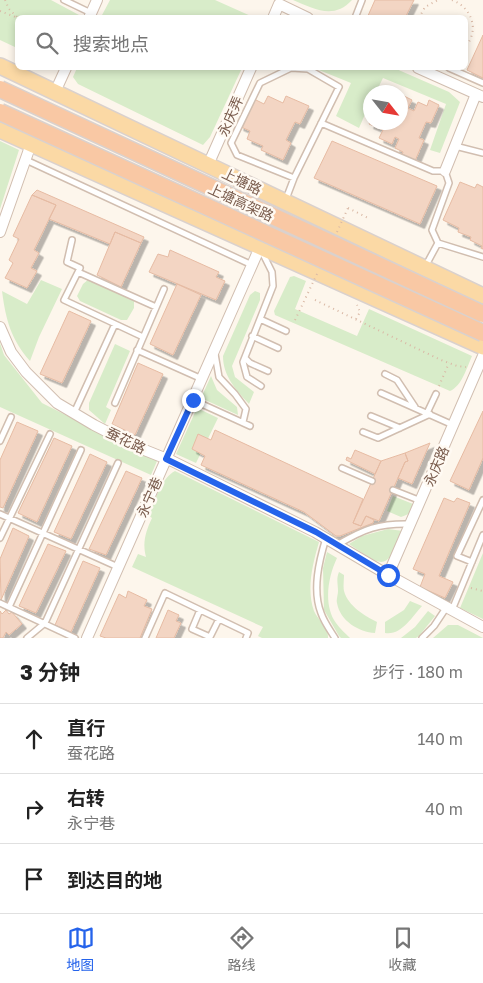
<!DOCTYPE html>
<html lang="zh">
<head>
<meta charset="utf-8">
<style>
  body { margin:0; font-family:"Golos Text","Noto Sans SC",sans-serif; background:#f6f6f6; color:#222 }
  .compass { position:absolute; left:363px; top:85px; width:45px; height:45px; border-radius:50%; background:#fff; box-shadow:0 2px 8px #0003; rotate:121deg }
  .stop { position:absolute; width:15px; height:15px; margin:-11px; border:4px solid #2563eb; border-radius:50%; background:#fff }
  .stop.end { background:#2563eb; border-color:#fff; box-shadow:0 1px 5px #0008 }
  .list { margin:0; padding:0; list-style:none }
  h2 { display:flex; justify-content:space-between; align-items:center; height:65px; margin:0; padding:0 20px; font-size:21px }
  h2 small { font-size:16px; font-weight:400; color:#767676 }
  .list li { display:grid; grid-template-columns:32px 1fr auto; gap:15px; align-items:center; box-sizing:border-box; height:70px; padding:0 20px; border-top:1px solid #e0e0e0 }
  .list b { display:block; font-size:19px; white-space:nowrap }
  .list p { margin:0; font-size:16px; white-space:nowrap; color:#767676 }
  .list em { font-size:16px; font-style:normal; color:#767676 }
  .icon { flex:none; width:28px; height:28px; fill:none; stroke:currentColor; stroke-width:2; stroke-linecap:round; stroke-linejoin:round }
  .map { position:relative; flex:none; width:483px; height:638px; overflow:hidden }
  .search { position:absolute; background:#fff; box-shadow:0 2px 8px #0003; left:15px; right:15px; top:15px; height:55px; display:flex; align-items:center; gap:12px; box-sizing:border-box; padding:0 18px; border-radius:8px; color:#767676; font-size:19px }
  .sheet { height:275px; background:#fff }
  nav { display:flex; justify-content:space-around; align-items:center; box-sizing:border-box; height:70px; border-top:1px solid #e0e0e0; background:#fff; font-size:14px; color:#767676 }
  nav a { display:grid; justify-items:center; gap:2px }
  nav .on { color:#2563eb }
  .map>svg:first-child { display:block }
</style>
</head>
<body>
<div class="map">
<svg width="483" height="638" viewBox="0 0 483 638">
  <defs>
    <filter id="shadow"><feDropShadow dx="4.5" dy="4.5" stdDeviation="0" flood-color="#0004"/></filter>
  </defs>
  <rect width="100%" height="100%" fill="#fdf6ec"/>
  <!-- green -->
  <path fill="#d8ecc9" d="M0,0H51L79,15L78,18H18L17,48L0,40Z
    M110,0H215L253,17H101Z
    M293,0H352C334,20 314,9 293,0Z
    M77,68H242L210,137L203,145L78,84L73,77Z
    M314,68H394L449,92L460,102L440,153L430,150L446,104L383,78L376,92H370V103L359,128L336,116L351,83Z
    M0,141L19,150L0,209Z
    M294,276L306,281L295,309L357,336L369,309L472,356C467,367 462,386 450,391L275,315L274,311L290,277Z
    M89,279L134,300V308L127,320H121L80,301L77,296L83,284Z
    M41,280L62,289L39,337L30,361C11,339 6,321 2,291L27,304Z
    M255,291L260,293V300L232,366L235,377L254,392L249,404C236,390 223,376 223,356L250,295Z
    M0,343L4,355L42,403L157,461L151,475L0,407Z
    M115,344L130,351L106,407L111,410L105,424L89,410V403Z
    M211,376L217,390L237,407L238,415L201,398Z
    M197,408L218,418L196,463L176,454Z
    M175,471L319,542C313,563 306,589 314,611C318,620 329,628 328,638H262L258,636L263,627L132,567L138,554L146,557C142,542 146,531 152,518L148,515C155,502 161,478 175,471Z
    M393,496L413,504C413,512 408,515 401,517L387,511Z
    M388,529L403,531C385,573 384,567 349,544L362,536Z
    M327,552L337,558C328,577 323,605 336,623C340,629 346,634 350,638H341L339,636L324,610L323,568Z
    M483,553V619L460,608Z
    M339,572L344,575C344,580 343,587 344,591C348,606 365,616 377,622L375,633C359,632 340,621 337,603C336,600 338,595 338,591C338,584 336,579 339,572Z
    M410,601L422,606C412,617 401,636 385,633V622L404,610Z
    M428,611L435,616L419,636L416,638H401L415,627Z
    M448,625H458L483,638H433Z"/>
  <!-- building -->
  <path fill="#f3d5c3" stroke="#e6bba3" filter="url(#shadow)" d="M375,0H414L405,18H367Z
    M483,35V78L467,70Z
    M400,94L412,100L408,108L414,111L418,102L427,106L429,100L439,105L431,123L426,122L419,138L424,140L415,161L402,155L403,152L395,148L399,139L395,137L392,144L379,138L383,130L369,124L370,122H400Z
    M268,96L283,103L286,96L309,106L300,124L295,122L286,140L291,143L283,160L261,150L263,146L247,139L250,131L239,126L252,98L264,104Z
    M332,141L437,186L420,224L314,178Z
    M460,182L475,188L477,184L483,187V249L481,248L482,246L470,240L471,237L458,232L459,228L443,220Z
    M37,190L144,237L141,243L115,232L110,244L49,219L56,205L32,195Z
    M32,195L56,205L34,250L39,253L31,268L37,271L27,288L5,278L13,263L9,260L19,239L13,236Z
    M115,232L141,243L121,287L97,275Z
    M170,250L219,272L216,277L225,281L216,300L149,272L158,254L168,257Z
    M177,284L201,295L173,355L150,344Z
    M69,311L91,321L62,383L40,374Z
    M138,363L163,374L135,435L112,424Z
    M483,411V458L469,490L450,481Z
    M17,422L38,431L3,508L0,507V460Z
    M215,430L363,499L353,523L361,526L366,516L374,520L373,523L340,536H336L304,512L201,465L205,456L192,449L198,434L211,440Z
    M54,438L72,446L37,522L18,513Z
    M430,443L412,484L398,478L405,462L408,461L405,453Z
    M355,450L381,461L375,474L346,460L347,457L351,459Z
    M405,453L408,461L405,462L379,521L366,516L361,526L353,523L381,461Z
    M90,454L107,462L71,539L54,532Z
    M126,471L142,478L106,555L89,549Z
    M444,498L454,502L457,498L470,503L439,576L453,582L445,598L420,587L425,574L413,569Z
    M13,528L29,536L1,600L0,559Z
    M48,544L66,551L36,613L19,606Z
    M83,561L100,568L71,632L55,625Z
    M128,591L147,600L144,606L152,609L140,638H106L100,636L119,594L126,598Z
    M6,610L9,614L12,612L22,624L9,635L6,632L3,638H0V611L2,614Z
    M168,610L179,615L176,621L181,623L174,638H156Z"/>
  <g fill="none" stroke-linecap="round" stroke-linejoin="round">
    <!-- service casing -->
    <g stroke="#d1beb0" stroke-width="8">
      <path id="service" d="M64,0L91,13
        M355,18L362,0
        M449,68L483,83
        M321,123L433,171H445L449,183L432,230L438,243L483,257
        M455,146L483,153
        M26,160L252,265
        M286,199L294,178L339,87L308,69L291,68L260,83L231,143L237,155L294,178
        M72,240L67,262L80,268L64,300L143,337
        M425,267L438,243
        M78,272L156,307
        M260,319L286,331
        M252,336L278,348
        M137,350L202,379
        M215,354L219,377L235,394L246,409L243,422
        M245,358L250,363L268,371
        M385,374L397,380L415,407
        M261,386L247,377L243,362L273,286L272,272L262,252
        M381,393L453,425
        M193,400L250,426
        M115,403L164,289
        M74,413L115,324
        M427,413L436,394
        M371,416L400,428
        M363,432L378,438L430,414
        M0,441L11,417
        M342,468L372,481
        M393,490L421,501
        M0,514L118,567
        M0,538L50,434
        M326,538C319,561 312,590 321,613C324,622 330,630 335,638
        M337,545C364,529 379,523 411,524
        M472,562L457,556L483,500
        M0,603L75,638
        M9,607L81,450
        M200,610L192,629L210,637L219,619
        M452,610L483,535
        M27,638L45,623L118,463
        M145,638L165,593L248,633L246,638
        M422,638L434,626L446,608"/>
    </g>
    <!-- minor casing -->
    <g stroke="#d1beb0" stroke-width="12">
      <path id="minor" d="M89,18L97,0
        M273,18L279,4L308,18
        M418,68L483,97
        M55,92L66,68
        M208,165L251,68
        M445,171L476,94
        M0,232L31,144
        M0,327L11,352L26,372L57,403L94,425L137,447L172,461L315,532L388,575L483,627
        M388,575L483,356
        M87,638L260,247"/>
    </g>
    <!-- primary casing -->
    <g stroke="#dad1cd" stroke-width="18">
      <path id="primary" d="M0,66L483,296
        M0,130L483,347"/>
    </g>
    <!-- path -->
    <path stroke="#d9b8a5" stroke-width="2" stroke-dasharray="1 4" stroke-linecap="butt" d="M5,0L9,9L18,18
      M452,0C471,7 480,29 466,46
      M0,11L18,18
      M419,18L425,7L438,0
      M348,208L368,218
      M315,300L441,360L457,366L466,367
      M356,319L360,312L357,305
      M439,386L449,363
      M471,588L483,591"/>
    <!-- service -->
    <use href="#service" stroke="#fff" stroke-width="5"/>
    <!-- minor -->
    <use href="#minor" stroke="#fff" stroke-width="10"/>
    <!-- primary -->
    <use href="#primary" stroke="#fbd9a5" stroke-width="15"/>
    <!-- trunk-bridge casing -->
    <g stroke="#dad1cd" stroke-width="19" stroke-linecap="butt">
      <path id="trunk-bridge" d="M0,89L483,314
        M0,112L483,333"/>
    </g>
    <!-- path-bridge -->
    <path stroke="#d9b8a5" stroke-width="2" stroke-dasharray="1 4" stroke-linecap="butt" d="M337,232L348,208
      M295,320L318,272"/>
    <!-- trunk-bridge -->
    <use href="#trunk-bridge" stroke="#f9c8a4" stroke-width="16"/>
  </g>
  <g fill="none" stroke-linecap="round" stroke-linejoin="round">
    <!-- route -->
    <path stroke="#2563eb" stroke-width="6" d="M193,400L166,459L316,532L388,575"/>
  </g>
  <g text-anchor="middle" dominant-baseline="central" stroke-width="5" stroke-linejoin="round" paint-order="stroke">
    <!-- street labels -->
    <g font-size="14" fill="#7a5c4d" stroke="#fffaf3">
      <text transform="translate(230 116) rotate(-66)">永庆弄</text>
      <text transform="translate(242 181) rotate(26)">上塘路</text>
      <text transform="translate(241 202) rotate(25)">上塘高架路</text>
      <text transform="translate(126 440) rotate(26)">蚕花路</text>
      <text transform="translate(436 466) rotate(-67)">永庆路</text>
      <text transform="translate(149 497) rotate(-66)">永宁巷</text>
    </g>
  </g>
</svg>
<svg class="compass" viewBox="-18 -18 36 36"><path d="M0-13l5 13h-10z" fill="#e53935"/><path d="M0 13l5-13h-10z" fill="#767676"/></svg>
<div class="stop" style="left:388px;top:575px"></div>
<div class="stop end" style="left:193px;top:400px"></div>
<div class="search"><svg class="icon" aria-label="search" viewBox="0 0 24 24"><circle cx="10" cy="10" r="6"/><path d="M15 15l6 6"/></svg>搜索地点</div>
</div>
<section class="sheet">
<h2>3 分钟<small>步行 · 180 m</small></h2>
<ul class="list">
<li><svg class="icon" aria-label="ahead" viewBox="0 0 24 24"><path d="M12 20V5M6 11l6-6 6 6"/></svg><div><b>直行</b><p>蚕花路</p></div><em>140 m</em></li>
<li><svg class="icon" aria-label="right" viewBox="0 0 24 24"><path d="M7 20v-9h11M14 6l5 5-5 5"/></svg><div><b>右转</b><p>永宁巷</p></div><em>40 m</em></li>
<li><svg class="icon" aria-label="arrive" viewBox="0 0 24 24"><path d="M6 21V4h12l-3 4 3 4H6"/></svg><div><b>到达目的地</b></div></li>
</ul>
</section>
<nav>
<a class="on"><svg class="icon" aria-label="map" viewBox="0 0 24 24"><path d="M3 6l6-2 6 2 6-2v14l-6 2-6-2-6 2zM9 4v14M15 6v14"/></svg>地图</a>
<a><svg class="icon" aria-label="directions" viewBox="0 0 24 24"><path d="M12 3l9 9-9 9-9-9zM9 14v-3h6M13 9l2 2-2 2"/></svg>路线</a>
<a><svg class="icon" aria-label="saved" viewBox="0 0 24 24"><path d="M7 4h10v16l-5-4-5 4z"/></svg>收藏</a>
</nav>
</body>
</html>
